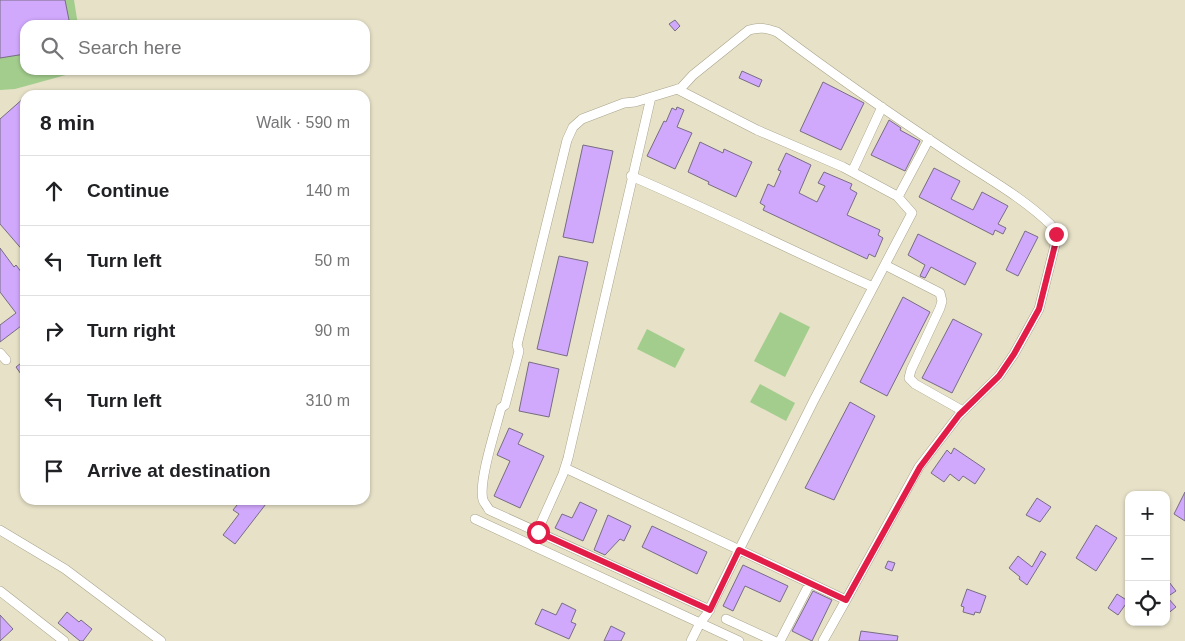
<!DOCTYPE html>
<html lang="en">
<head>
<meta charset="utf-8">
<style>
  body { margin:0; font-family:Helvetica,sans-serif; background:#f2f2f2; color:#202124 }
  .controls { position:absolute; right:15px; bottom:15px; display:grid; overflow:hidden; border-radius:10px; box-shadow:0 1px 4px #0004 }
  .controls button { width:45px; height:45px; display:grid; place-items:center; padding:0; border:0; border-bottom:1px solid #e0e0e0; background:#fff; color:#202124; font:25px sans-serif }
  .stop { position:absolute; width:15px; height:15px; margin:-11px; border:4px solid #e11d48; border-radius:50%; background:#fff }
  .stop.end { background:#e11d48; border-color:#fff; box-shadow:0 1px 5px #0008 }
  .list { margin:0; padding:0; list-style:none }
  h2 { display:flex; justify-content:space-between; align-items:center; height:65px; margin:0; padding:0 20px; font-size:21px }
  h2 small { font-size:16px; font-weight:400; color:#757577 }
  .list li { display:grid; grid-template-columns:32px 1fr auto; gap:15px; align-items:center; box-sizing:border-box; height:70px; padding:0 20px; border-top:1px solid #e0e0e0 }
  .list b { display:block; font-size:19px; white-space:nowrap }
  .list em { font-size:16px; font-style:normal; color:#757577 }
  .icon { flex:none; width:28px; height:28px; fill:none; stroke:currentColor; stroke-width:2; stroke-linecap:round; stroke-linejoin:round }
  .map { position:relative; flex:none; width:1185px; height:641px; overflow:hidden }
  .search { position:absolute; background:#fff; box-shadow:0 1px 4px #0004; left:20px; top:20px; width:350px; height:55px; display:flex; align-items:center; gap:12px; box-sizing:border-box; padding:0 18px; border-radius:15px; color:#757577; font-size:19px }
  .panel { position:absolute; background:#fff; box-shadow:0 1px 4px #0004; left:20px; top:90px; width:350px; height:415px; border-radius:15px }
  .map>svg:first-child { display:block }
</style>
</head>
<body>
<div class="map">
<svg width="1185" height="641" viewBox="0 0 1185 641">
  <rect width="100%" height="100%" fill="#e6e1c7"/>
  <!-- green -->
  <path fill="#a3cd8d" d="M0,0H74L78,25H25V70H84L15,89L0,90Z
    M780,312L810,327L785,377L754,361Z
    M647,329L685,349L675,368L637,349Z
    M760,384L795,403L786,421L750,402Z"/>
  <!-- building -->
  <path fill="#d0a8fc" stroke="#776d83" d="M0,0H65L70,25H25V54L0,58Z
    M675,20L680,26L675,31L669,24Z
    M742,71L762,80L759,87L739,78Z
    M823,82L864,103L841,150L800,131Z
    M25,97V253L0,224V119Z
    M677,107L684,110L677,127L692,133L675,169L647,156L664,121L666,122L672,108L676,110Z
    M889,120L901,128L900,130L920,141L905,171L871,155Z
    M700,142L723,153L724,149L752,162L736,197L708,184L709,182L688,172Z
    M583,145L613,151L593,243L563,237Z
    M786,153L811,165L799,193L817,202L825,186L818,183L824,172L852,184L850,189L857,193L847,215L880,230L878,235L883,238L875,257L869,254L867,259L763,210L765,206L760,203L768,184L774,187L781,171L778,170Z
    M934,168L960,181L951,199L973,210L982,192L1008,206L998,224L1006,228L1003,234L995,230L993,235L919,197Z
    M1025,231L1038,237L1018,276L1006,270Z
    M918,234L976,263L965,285L931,267L925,278L920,276L925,265L908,255Z
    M0,248L14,267L16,265L25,277V323L0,342V325L16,313L0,292Z
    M559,256L588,262L567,356L537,349Z
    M903,297L930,312L887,396L860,382Z
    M953,319L982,334L952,393L922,378Z
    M25,360V380L16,367Z
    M529,362L559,369L549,417L519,411Z
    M850,402L875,416L834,500L805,488Z
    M509,428L523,434L518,444L544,456L520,508L494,496L510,461L497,455Z
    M954,448L985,469L975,484L963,476L959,481L950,474L944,482L931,473L947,450L951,454Z
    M1185,492V521L1174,514Z
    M1037,498L1051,507L1040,522L1026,515Z
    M241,500H269L235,544L223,535L239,514L233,510Z
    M580,502L597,510L583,541L555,528L562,514L572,518Z
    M608,515L631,526L624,541L620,539L605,555L594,550Z
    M1096,525L1117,538L1096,571L1076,558Z
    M652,526L707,552L697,574L642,547Z
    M1041,551L1046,554L1027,585L1019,579L1020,577L1009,568L1018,556L1032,567Z
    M888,561L895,563L892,571L885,568Z
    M743,565L788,586L780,602L745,586L733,611L723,606Z
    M1166,578L1176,591L1167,597L1176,607L1166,615Z
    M967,589L986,596L980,613L975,612L974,615L963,612L964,607L961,606Z
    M813,591L832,600L812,641L792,631Z
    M1117,594L1128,601L1118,615L1108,608Z
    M562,603L576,610L571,622L576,624L569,639L535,624L542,609L556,615Z
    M67,612L79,622L81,620L92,629L83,641H80L58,623Z
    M0,615L13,629L0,641Z
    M611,626L625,633L621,641H604Z
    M861,631L898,636L897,641H859Z"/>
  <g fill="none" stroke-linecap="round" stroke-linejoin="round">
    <!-- minor casing -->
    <g stroke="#a8a48b" stroke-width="10">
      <path id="minor" d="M677,89L757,130L843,167L897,196L912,213L814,400L707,614L700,623L739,641
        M852,172L882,107
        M631,176C713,211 792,251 873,287
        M898,197L929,139
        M885,265L940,293L942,301L940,308L911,370L909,378L915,384L963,411
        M0,353L6,360
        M565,468L846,600L919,467L959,415L999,376L1014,354L1039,309L1056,241C1056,234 1055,229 1050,224C1021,196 985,177 951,154C892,115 834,75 777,32C766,28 760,27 749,30L693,75L681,88L635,102L624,103L582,119L573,127L567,140L517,345L519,351L505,405L501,408C496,428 478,482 483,500C484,503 488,507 489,510L710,610
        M475,519L700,623L691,641
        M0,530L65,569L161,641
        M537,532L563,474L568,458L651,97
        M0,591L64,641
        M726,619L774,641
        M780,641L810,583
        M823,641L846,600"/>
    </g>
    <!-- minor -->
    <use href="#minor" stroke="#fff" stroke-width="9"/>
  </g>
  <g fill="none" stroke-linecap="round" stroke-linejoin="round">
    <!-- route -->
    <path stroke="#e11d48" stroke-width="6" d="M538,532L710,610L739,550L846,600L920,467L959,415L999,376L1014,354L1039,309L1056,241V234"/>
  </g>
</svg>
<div class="controls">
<button>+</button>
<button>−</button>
<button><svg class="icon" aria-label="locate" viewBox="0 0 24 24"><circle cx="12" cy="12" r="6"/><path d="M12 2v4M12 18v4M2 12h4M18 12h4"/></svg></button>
</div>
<div class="stop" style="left:538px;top:532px"></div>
<div class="stop end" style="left:1056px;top:234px"></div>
<div class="search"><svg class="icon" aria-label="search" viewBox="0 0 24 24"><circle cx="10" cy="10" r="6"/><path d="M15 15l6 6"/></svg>Search here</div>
<section class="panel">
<h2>8 min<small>Walk · 590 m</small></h2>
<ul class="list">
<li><svg class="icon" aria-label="ahead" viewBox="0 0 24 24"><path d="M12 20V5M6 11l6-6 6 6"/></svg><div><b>Continue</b></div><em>140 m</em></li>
<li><svg class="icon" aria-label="left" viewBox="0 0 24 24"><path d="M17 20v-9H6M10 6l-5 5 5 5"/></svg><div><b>Turn left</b></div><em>50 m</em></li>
<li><svg class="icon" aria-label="right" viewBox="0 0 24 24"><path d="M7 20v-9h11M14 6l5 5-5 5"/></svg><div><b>Turn right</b></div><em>90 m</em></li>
<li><svg class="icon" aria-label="left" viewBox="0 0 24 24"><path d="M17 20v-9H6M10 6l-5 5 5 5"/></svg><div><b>Turn left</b></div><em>310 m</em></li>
<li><svg class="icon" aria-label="arrive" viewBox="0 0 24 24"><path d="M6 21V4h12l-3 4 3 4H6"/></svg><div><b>Arrive at destination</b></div></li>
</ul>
</section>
</div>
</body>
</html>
